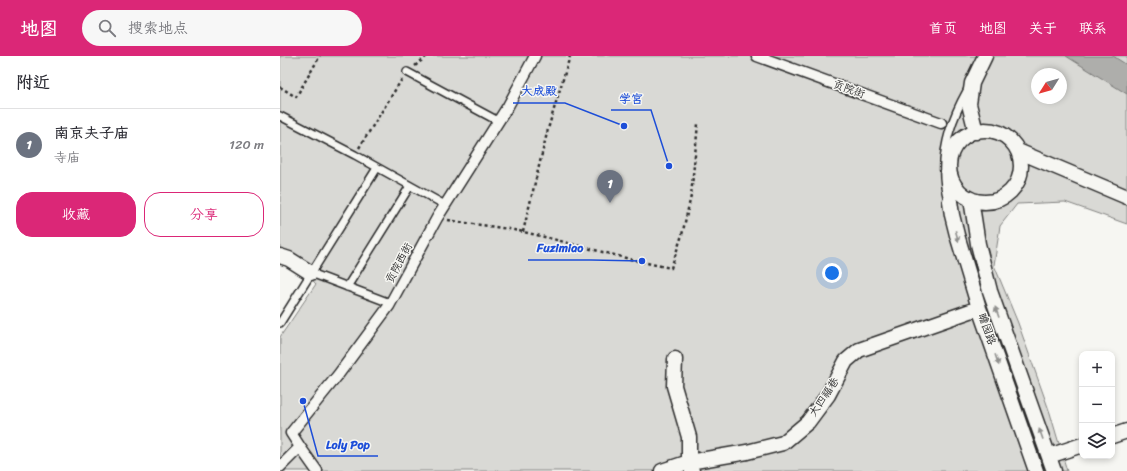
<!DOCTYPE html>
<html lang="zh">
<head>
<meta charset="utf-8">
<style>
  body { margin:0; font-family:Sriracha,"LXGW WenKai TC",sans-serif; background:#f7f7f7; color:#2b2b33 }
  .controls { position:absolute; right:12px; bottom:12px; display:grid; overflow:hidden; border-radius:8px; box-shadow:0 2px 6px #0003 }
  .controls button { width:36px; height:36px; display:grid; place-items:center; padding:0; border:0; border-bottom:1px solid #e1e1e2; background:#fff; color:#2b2b33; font:20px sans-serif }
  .compass { position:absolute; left:751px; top:12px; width:36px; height:36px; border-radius:50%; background:#fff; box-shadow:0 2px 6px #0003; rotate:233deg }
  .you { position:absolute; left:552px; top:217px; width:14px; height:14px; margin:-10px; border:3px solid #fff; border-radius:50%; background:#1a73e8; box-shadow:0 0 0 6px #1a73e833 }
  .badge { display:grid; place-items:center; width:26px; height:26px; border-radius:50%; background:#db2777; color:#fff; font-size:13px; font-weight:700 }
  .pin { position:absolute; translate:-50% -33px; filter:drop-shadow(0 1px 2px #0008) }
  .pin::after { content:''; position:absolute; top:21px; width:14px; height:12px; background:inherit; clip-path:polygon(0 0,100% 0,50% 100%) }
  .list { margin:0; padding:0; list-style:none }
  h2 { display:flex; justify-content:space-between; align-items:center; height:52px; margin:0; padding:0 16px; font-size:17px }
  h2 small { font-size:13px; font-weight:400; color:#7c7c81 }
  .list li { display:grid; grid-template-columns:26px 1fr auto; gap:12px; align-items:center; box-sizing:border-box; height:72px; padding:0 16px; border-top:1px solid #e1e1e2 }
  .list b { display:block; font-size:15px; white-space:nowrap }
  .list p { margin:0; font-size:13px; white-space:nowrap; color:#7c7c81 }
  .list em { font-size:13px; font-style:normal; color:#7c7c81 }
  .actions { display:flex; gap:8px; padding:12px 16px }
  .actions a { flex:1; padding:9px 0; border:1px solid #db2777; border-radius:16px; text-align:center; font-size:14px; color:#db2777 }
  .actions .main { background:#db2777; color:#fff }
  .icon { flex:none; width:22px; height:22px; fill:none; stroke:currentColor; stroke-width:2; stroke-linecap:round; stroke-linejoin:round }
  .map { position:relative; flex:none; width:847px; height:415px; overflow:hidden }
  header { display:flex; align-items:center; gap:24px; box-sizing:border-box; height:56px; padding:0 20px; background:#db2777; color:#fff }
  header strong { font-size:19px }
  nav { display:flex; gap:22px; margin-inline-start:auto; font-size:14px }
  .search { width:280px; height:36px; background:#f7f7f7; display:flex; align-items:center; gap:10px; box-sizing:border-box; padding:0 14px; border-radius:22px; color:#7c7c81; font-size:15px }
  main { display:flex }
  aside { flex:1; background:#fff }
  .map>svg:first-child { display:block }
</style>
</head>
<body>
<header>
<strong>地图</strong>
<div class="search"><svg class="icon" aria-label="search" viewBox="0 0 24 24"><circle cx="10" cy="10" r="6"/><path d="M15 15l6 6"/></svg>搜索地点</div>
<nav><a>首页</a><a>地图</a><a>关于</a><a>联系</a></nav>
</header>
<main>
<aside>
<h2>附近<small></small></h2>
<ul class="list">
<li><span class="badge" style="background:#6b7280">1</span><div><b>南京夫子庙</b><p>寺庙</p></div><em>120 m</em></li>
</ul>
<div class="actions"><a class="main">收藏</a><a>分享</a></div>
</aside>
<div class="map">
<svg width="847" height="415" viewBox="0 0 847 415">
  <rect width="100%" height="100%" fill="#f6f6f2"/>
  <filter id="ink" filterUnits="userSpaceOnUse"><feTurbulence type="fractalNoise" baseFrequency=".025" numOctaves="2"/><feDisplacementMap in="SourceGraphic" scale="8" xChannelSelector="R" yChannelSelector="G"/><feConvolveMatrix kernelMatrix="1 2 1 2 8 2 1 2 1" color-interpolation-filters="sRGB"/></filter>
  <g filter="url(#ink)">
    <!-- green -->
    <path fill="#d9d9d5" stroke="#828280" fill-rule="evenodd" d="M0,0H847V168L785,146L737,148L720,170L714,209L738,267L770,357L787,415H0V281L36,228L17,208L0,202ZM757,18H781V42H757Z"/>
    <!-- water -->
    <path fill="#aeaeab" stroke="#7a7a78" d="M786,0H833L847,9V38Z"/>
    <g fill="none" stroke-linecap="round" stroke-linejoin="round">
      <!-- service casing -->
      <g stroke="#2b2b2b" stroke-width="10">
        <path id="service" d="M127,16L218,65
          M0,60L75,99L165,149
          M668,144C657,106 668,69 687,35
          M31,217L110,247
          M67,231L130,130
          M0,267L97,112"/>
      </g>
      <!-- pedestrian casing -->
      <g stroke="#2b2b2b" stroke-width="13">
        <path id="pedestrian" d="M477,0L661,67
          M20,391L37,415
          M0,411L20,391L11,377L58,319L109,250L157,162L228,50L255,0"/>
      </g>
      <!-- minor casing -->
      <g stroke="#2b2b2b" stroke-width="17">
        <path id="minor" d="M669 110a36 36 0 1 1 72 0a36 36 0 1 1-72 0Z
          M696,76L689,48L692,27L705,0
          M738,95L847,141
          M674,129L670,145L672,159L677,179L699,252L756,415
          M691,143L698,188L710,235L774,415
          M0,200L9,203L31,217
          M395,303L394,330L409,381V406L412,415
          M832,380L847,375
          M769,400L802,389
          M382,415L409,406L467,396L503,387L528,366L548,339L566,305L579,294L699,252"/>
      </g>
      <!-- path -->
      <path stroke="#2b2b2b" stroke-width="2.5" stroke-dasharray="3 3" stroke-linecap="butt" d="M135,10L147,0
        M0,31L16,41L40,0
        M79,92L122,23
        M168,164C190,168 212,170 234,174C287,185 338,202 391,212L402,179L411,140L418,68
        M243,176L268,73L290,0"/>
      <!-- service -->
      <use href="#service" stroke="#f6f6f2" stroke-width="7"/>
      <!-- pedestrian -->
      <use href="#pedestrian" stroke="#f6f6f2" stroke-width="10"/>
      <!-- minor -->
      <use href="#minor" stroke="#f6f6f2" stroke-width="14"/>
    </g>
    <!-- one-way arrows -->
    <defs><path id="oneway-solid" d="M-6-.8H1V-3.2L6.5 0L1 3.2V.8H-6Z"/></defs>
    <g fill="#90908e">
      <use href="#oneway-solid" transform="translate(677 180) rotate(74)"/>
      <use href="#oneway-solid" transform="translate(717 256) rotate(-110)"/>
      <use href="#oneway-solid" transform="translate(717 304) rotate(71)"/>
      <use href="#oneway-solid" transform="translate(761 378) rotate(-110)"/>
    </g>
  </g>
  <g text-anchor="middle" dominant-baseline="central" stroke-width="3" stroke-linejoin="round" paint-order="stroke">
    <!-- street labels -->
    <g font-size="11" fill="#2b2b2b" stroke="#f6f6f2">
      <text transform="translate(569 33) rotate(20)">贡院街</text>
      <text transform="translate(119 207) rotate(-62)">贡院西街</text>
      <text transform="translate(707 273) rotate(71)">瞻园路</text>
      <text transform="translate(544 341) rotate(-56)">大四福巷</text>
    </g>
  </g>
  <!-- callouts -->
  <path fill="none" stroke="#1d4ed8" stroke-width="1.5" d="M344 70L285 47H233M389 110L371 54H331M362 205L311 204H248M23 345L38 400H98"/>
  <g fill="#1d4ed8" stroke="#f6f6f2" stroke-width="1.5">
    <circle cx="344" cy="70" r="4"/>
    <circle cx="389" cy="110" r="4"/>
    <circle cx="362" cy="205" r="4"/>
    <circle cx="23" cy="345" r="4"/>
  </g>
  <g font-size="12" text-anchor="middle" font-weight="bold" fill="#1d4ed8" stroke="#f6f6f2" stroke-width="3" stroke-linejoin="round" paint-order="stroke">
    <text x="259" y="39">大成殿</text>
    <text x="351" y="47">学宫</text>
    <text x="280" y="196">Fuzimiao</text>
    <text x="68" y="393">Loly Pop</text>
  </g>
</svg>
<div class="controls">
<button>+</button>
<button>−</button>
<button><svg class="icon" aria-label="layers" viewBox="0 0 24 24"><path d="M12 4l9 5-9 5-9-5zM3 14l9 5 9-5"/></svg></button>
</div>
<svg class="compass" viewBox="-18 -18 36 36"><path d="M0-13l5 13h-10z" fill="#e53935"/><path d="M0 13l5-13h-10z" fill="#7c7c81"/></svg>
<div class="you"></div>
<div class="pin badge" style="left:330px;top:147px;background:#6b7280">1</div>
</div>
</main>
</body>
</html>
